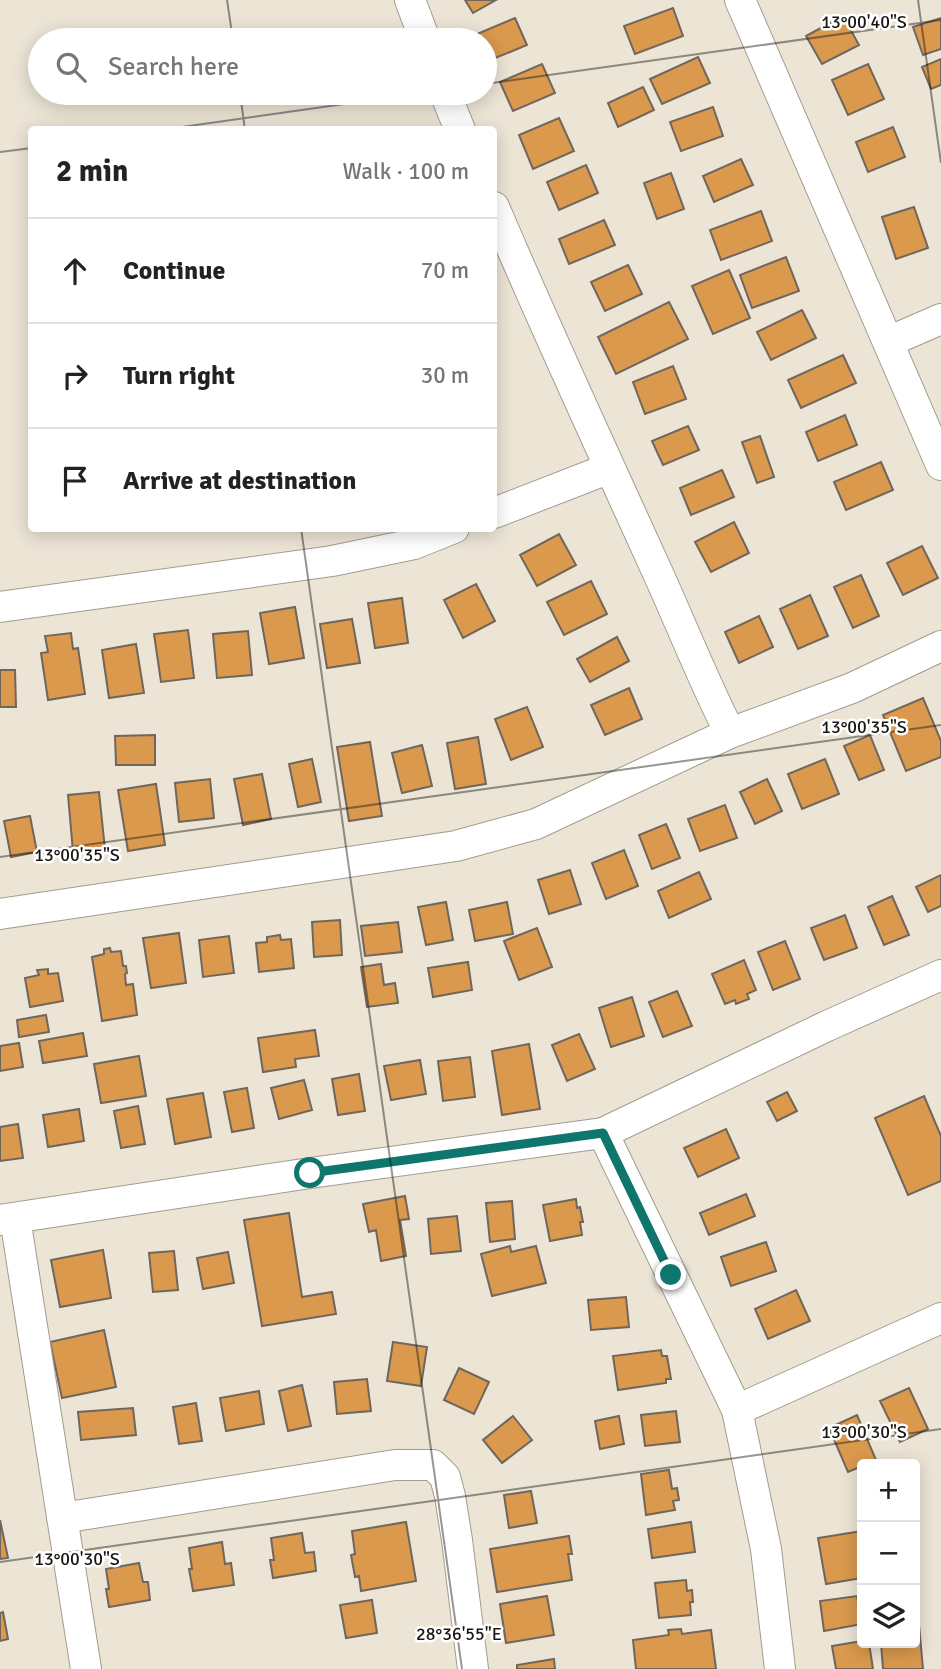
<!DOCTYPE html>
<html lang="en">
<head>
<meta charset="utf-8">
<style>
  body { margin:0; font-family:Signika,sans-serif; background:#f2f2f2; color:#222 }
  .controls { position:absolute; right:21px; bottom:21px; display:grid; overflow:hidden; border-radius:7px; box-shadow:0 4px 18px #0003 }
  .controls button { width:63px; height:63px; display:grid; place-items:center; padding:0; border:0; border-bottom:2px solid #e0e0e0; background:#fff; color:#222; font:35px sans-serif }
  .stop { position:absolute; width:21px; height:21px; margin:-16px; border:5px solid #0f766e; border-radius:50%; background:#fff }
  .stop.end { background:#0f766e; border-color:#fff; box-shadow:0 2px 7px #0008 }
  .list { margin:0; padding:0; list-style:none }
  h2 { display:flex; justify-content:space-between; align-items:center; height:91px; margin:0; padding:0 28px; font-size:30px }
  h2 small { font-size:23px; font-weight:400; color:#767676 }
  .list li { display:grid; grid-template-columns:46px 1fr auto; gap:21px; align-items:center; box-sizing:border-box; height:105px; padding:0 28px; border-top:2px solid #e0e0e0 }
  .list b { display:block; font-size:26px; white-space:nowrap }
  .list em { font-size:23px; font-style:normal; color:#767676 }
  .icon { flex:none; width:38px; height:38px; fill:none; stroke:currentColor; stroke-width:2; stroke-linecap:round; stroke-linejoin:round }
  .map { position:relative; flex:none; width:941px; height:1669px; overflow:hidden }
  .search { position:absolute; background:#fff; box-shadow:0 4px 18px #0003; left:28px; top:28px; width:469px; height:77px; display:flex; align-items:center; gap:18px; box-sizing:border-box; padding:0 24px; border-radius:38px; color:#767676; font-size:26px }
  .panel { position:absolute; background:#fff; box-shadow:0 4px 18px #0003; left:28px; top:126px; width:469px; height:406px; border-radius:7px }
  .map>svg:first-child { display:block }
</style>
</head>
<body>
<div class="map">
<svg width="941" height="1669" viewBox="0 0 941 1669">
  <rect width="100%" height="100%" fill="#ece5d6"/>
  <!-- building -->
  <path fill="#da994d" stroke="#71665b" stroke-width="2" d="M465,0H496L473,13Z
    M673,8L683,36L635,54L624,26Z
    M843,16L859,45L822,64L806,36Z
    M515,18L527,45L488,61L485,53V40H479L477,34Z
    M941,18V49L923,55L913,27Z
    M698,57L710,83L662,104L650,79Z
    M941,59V85L931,89L922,67Z
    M542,64L555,93L513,111L500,82Z
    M868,64L884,99L848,115L832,80Z
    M643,87L654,110L618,127L608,103Z
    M713,107L723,136L681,151L670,122Z
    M559,118L574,151L533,169L519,135Z
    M893,127L905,157L868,172L856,142Z
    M741,159L753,185L714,202L703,176Z
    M586,165L598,193L559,210L547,182Z
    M671,173L684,209L657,219L644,183Z
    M914,207L928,248L896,259L882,217Z
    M761,211L772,241L721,260L710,230Z
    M604,220L615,245L569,264L559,239Z
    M786,257L799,291L752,308L740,275Z
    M628,265L642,294L605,311L591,282Z
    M729,270L750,318L713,334L692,286Z
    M669,302L688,339L616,374L598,337Z
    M802,310L816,338L771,360L757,332Z
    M843,355L856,383L801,408L788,380Z
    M673,366L686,399L645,414L633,382Z
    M845,415L857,445L818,461L806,432Z
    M688,426L699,450L663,465L652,441Z
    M760,436L774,477L757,483L742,442Z
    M881,462L893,490L846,510L834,482Z
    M722,470L734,497L691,515L680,488Z
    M734,522L749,553L711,572L695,542Z
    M559,534L576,565L537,586L520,555Z
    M922,546L938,578L903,595L887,563Z
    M861,575L879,616L853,628L834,587Z
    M591,581L607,614L564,635L547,602Z
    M476,584L495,621L463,638L444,600Z
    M810,595L828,636L798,649L780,609Z
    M402,598L408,643L375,648L368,603Z
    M295,607L304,658L269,664L260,613Z
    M759,616L773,647L739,663L725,632Z
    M352,619L360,663L327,668L320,624Z
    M188,630L194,678L161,682L154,634Z
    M248,631L252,675L217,678L213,634Z
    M71,633L73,649L78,648L85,694L48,700L41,653L48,652L45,636Z
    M617,637L629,661L590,682L577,659Z
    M136,644L144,693L109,698L102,650Z
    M0,670H15L16,707H0Z
    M629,688L642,719L605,735L591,705Z
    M923,698L941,741V757L906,771L883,715Z
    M527,707L543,747L511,760L495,719Z
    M155,735V765H116L115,736Z
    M870,735L884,770L859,780L844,746Z
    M478,737L486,784L455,789L447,743Z
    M370,742L382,816L349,821L337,747Z
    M422,745L432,786L402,793L392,753Z
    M312,759L321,802L298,807L289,764Z
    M825,759L839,794L802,809L788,774Z
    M262,774L271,819L243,825L234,779Z
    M210,779L214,818L179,822L175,783Z
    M767,779L782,811L755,824L740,792Z
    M156,784L165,845L128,851L118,790Z
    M99,792L105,849L73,852L68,795Z
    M725,805L737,838L700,851L688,819Z
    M30,816L37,852L11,857L4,821Z
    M666,824L680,858L652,869L639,835Z
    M624,850L638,886L606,899L592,863Z
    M570,870L581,904L549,914L538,880Z
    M699,872L711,899L669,918L658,891Z
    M941,875V906L928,912L916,887Z
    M892,896L909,935L884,945L868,907Z
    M446,902L453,940L426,945L418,907Z
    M507,902L513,934L475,941L469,910Z
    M845,915L857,948L824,960L811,928Z
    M340,920L342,955L314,957L312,922Z
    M398,922L402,952L365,956L361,926Z
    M537,928L552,967L519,980L504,941Z
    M179,933L186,983L151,988L143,938Z
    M280,935L281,940L291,939L294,968L259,972L256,943L267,942V937Z
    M229,936L234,973L203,977L199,940Z
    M785,941L800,979L773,990L758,952Z
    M110,948L111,952L121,951L123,966H126L127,973L125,974L126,985L133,984L137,1015L102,1021L92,957L104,954V949Z
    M744,960L756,990L747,994L749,999L736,1004L735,1000L725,1004L712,974Z
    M468,962L472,990L433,997L428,968Z
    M381,964L384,985L395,983L398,1003L367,1007L361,967Z
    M48,969V974L58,973L63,1001L30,1007L25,978L39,975L37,970Z
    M677,991L692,1026L663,1037L649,1002Z
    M632,997L644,1036L611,1047L599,1008Z
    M46,1015L49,1032L19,1037L17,1020Z
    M315,1030L319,1056L295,1059L296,1067L263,1072L258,1038Z
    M83,1033L87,1056L43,1063L39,1041Z
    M579,1034L595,1069L567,1081L552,1045Z
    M19,1043L23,1067L0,1071V1046Z
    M529,1044L540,1109L502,1115L492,1051Z
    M139,1056L146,1096L101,1103L94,1064Z
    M470,1057L475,1097L443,1101L438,1061Z
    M420,1060L426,1094L391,1100L384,1066Z
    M359,1074L365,1111L338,1115L332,1079Z
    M304,1080L312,1110L279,1119L271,1088Z
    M247,1088L254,1128L232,1132L224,1092Z
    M787,1092L797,1111L777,1121L767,1102Z
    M203,1093L211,1137L175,1144L167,1099Z
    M924,1096L941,1136V1181L908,1195L875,1118Z
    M138,1106L145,1144L121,1148L114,1111Z
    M79,1109L84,1141L48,1147L43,1115Z
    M18,1124L23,1158L0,1161V1127Z
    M726,1129L739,1158L698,1177L684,1148Z
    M746,1194L755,1216L709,1235L700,1213Z
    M405,1196L409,1219L400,1220L406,1256L381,1261L376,1230L369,1232L363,1204Z
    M576,1199L577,1208L580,1207L583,1222H580L582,1235L550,1241L543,1205Z
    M512,1201L515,1239L490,1242L486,1203Z
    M289,1213L302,1297L332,1292L336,1314L262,1326L244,1220Z
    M457,1216L461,1251L431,1254L428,1219Z
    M766,1242L776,1271L731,1286L721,1257Z
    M510,1246L511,1252L536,1246L546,1283L492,1296L481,1254Z
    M103,1250L111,1298L60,1307L51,1260Z
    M174,1251L178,1290L153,1292L149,1253Z
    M228,1252L234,1283L203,1289L197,1258Z
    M796,1290L810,1321L768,1339L755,1309Z
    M626,1297L629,1327L591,1330L588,1300Z
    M104,1330L116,1387L62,1398L50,1342Z
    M393,1342L427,1347L421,1386L387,1381Z
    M661,1350L662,1356H667L671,1379H666V1383L618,1390L613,1356Z
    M459,1368L489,1382L474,1414L444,1400Z
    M367,1379L371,1411L337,1414L334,1382Z
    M302,1385L311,1426L288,1431L279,1391Z
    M909,1388L928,1429L900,1442L880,1401Z
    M259,1391L264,1424L226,1431L220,1398Z
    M196,1403L202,1441L179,1444L173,1407Z
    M133,1408L136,1435L81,1440L78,1412Z
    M676,1411L680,1442L645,1446L641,1415Z
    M857,1415L876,1460L862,1464V1466L848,1472L829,1428Z
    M513,1416L532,1440L502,1463L483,1440Z
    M619,1416L624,1444L600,1449L595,1421Z
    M669,1470L672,1489L677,1488L679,1500L673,1501L675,1510L646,1515L641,1474Z
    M531,1491L537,1523L509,1528L504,1495Z
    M0,1520L8,1558L0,1559Z
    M406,1522L416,1581L361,1591L359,1576L355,1577L351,1555L355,1554L352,1531Z
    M691,1522L695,1552L652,1558L648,1529Z
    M862,1531V1578L826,1584L818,1538Z
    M302,1533L305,1553L314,1552L316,1571L273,1578L270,1560H274L271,1538Z
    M569,1536L572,1554H568L572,1580L497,1592L490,1549Z
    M222,1542L225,1564L231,1563L234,1585L193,1591L189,1569H192L189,1548Z
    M139,1563L143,1582H148L150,1600L109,1607L106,1589H109L106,1569Z
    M686,1580L687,1591L692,1590L693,1602H690L691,1615L659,1618L655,1583Z
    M547,1596L554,1635L506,1643L500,1604Z
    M857,1596L862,1624L824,1631L820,1601Z
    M372,1600L377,1633L346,1638L340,1605Z
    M3,1612L8,1639L0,1641V1613Z
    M915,1625H919L923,1669H883L881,1643H915Z
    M681,1629L682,1634L711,1630L716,1669H636L633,1640L669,1635L668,1630Z
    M862,1641V1643H869L873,1669H836L832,1646Z
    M554,1659L555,1669H517V1665Z"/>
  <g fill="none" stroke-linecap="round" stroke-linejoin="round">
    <!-- minor casing -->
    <g stroke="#a39c8e" stroke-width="32">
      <path id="minor" d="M410,0L425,40
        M740,0L941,465
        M445,93L460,130
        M494,207C544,325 598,441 651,558C678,616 701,676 730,733
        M888,342L941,319
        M494,513L610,468
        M0,607L332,561L414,544L454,528
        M0,914L456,846L536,824L730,733L852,688L941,646
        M603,1133L737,1410L766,1549L780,1669
        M15,1218L86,1669
        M0,1220L310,1173L603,1133L827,1026L941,975
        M737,1410L941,1318
        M62,1518L395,1465H433L445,1477L450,1496L457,1540L473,1669"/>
    </g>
    <!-- minor -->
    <use href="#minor" stroke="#fff" stroke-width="30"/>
  </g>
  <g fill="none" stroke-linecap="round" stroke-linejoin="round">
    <!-- route -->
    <path stroke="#0f766e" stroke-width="9" d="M310,1173L603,1133L671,1275"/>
  </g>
  <!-- ticks -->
  <path fill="none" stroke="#191711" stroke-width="2" stroke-opacity="0.45" d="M227,0L233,40M918,0L941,163M485,84L941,20M240,93L245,130M161,130L422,93M0,152L32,148M301,528L462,1669M0,857L941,725M0,1562L941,1429"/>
  <g font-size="18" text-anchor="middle" fill="#191711" stroke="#fff" stroke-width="5" stroke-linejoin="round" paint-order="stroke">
    <text x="864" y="28">13°00'40"S</text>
    <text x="864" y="733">13°00'35"S</text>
    <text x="77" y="861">13°00'35"S</text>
    <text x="864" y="1438">13°00'30"S</text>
    <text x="77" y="1565">13°00'30"S</text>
    <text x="459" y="1640">28°36'55"E</text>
  </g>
</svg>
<div class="controls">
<button>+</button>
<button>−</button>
<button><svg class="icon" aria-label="layers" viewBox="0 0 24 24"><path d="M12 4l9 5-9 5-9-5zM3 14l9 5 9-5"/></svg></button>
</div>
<div class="stop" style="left:310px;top:1173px"></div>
<div class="stop end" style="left:671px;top:1275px"></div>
<div class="search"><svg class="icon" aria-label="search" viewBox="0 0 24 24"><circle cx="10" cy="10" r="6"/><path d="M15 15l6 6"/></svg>Search here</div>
<section class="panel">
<h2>2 min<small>Walk · 100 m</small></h2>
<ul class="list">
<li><svg class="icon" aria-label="ahead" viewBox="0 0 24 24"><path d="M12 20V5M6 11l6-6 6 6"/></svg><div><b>Continue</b></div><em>70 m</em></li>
<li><svg class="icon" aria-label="right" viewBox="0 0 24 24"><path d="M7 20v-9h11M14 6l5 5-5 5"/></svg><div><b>Turn right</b></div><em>30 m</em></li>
<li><svg class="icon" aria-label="arrive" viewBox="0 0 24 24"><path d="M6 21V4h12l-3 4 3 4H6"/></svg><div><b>Arrive at destination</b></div></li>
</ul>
</section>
</div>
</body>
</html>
